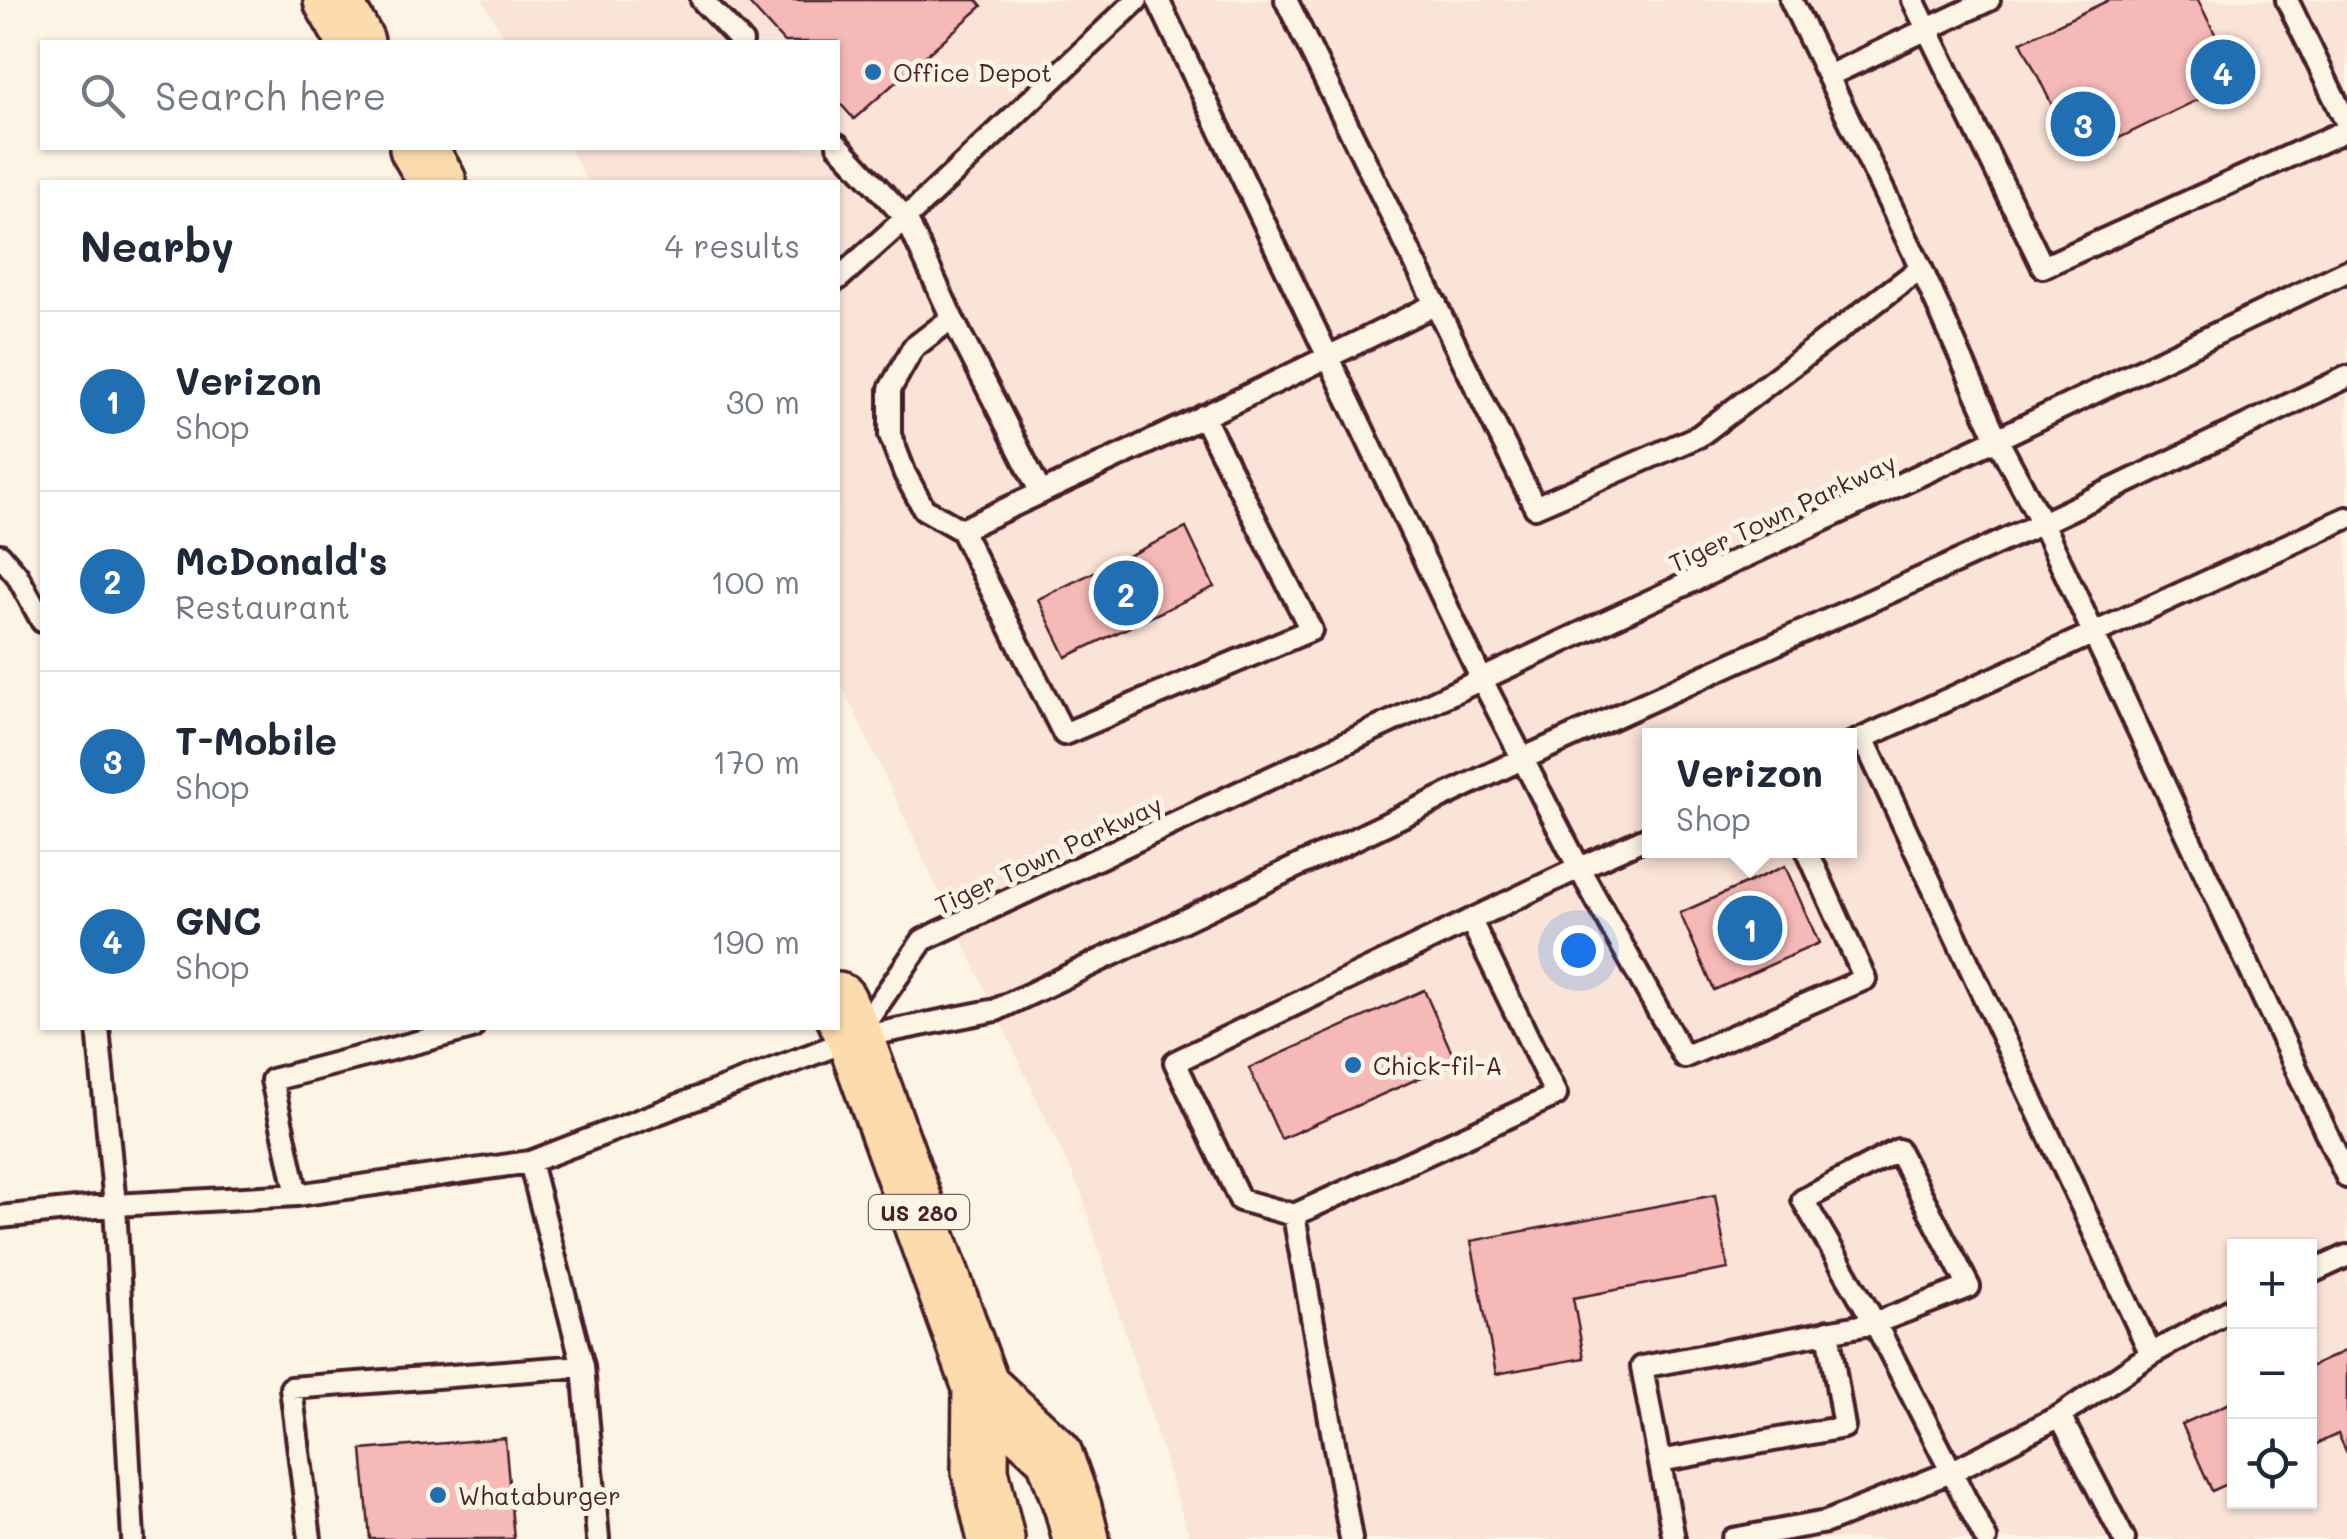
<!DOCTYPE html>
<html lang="en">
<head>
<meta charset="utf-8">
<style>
  body { margin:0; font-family:Mali,sans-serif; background:#f2f2f3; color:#1f2937 }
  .controls { position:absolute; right:30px; bottom:30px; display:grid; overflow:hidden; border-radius:0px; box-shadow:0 2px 8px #0004 }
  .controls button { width:90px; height:90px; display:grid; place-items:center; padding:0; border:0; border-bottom:2px solid #e0e1e3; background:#fff; color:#1f2937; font:50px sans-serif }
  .you { position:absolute; left:1578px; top:950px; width:35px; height:35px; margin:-25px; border:8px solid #fff; border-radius:50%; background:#1a73e8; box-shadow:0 0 0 15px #1a73e833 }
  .badge { display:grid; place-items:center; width:65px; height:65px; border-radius:50%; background:#1f6fb2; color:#fff; font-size:32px; font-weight:700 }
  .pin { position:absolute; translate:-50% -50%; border:5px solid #fff; box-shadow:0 2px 10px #0006 }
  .popup { position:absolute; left:1642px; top:728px; width:215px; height:130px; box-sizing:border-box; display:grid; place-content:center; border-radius:0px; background:#fff; filter:drop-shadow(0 2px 8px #0005); font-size:32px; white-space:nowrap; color:#747a83 }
  .popup b { font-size:38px; color:#1f2937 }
  .popup::after { content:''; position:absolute; left:50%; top:100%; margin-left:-20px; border:20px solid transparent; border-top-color:#fff }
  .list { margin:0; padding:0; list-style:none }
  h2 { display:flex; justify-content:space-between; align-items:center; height:130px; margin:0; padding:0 40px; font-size:42px }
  h2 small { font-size:32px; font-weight:400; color:#747a83 }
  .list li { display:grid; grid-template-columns:65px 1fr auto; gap:30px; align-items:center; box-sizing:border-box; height:180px; padding:0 40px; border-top:2px solid #e0e1e3 }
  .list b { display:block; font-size:38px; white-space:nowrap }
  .list p { margin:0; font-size:32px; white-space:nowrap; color:#747a83 }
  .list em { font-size:32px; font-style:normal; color:#747a83 }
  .icon { flex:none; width:55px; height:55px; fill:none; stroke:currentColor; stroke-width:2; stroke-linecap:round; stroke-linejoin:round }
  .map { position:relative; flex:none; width:2347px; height:1539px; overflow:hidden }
  .search { position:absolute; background:#fff; box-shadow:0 2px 8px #0004; left:40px; top:40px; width:800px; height:110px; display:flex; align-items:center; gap:25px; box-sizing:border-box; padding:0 35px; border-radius:0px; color:#747a83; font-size:38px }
  .panel { position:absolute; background:#fff; box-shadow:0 2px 8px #0004; left:40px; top:180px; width:800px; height:850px; border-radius:0px }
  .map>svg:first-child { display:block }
</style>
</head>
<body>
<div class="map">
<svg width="2347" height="1539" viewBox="0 0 2347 1539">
  <rect width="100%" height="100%" fill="#fcf5e5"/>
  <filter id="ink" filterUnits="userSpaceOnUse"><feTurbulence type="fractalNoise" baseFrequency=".01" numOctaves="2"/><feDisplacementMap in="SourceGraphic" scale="20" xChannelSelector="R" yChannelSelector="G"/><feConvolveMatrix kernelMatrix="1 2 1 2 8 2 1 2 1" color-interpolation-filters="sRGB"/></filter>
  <g filter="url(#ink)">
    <!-- built -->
    <path fill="#fae3d7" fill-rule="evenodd" d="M482,0H2347V1539H1190L1081,1192L838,677V182H589L569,148H838V42H507ZM1650,736H1850V850H1650ZM2234,1246H2310V1502H2234Z"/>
    <!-- building -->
    <path fill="#f5b9b7" stroke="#4a1f2b" stroke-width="2.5" d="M746,0H977L982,6L854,119L838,101V42H784Z
      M2109,0H2198L2238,80L2078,158L2021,42Z
      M1186,528L1214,587L1066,657L1038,599Z
      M1785,866L1819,943L1714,990L1680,913Z
      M1424,990L1456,1062L1281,1139L1249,1068Z
      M1715,1195L1728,1269L1573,1298L1584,1358L1496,1374L1471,1241Z
      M2347,1350V1453L2338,1434L2310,1447V1367Z
      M2234,1401V1481L2212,1491L2182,1424Z
      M505,1438L514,1539H370L362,1450Z"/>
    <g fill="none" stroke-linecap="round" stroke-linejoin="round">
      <!-- lane casing -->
      <g stroke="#4a1f2b" stroke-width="28">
        <path id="lane" d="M702,0L742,42
          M1158,0L1481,678L1579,868L1650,836
          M1286,0L1535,507L1699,436L1921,268
          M1791,0L1921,268L1997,439L2042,523L2347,1177
          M1913,0L2043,267L2347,130
          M2287,0L2347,124
          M1828,76L1989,0
          M838,145L906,218L1137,0
          M838,279L906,218L952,318L913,348L890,389V435L905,474L924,509L961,530
          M952,318L1041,493
          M1203,416L1311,630L1064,734L961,530C1120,456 1279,382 1436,304
          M0,555L17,575L42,621
          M1863,738L2151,1354
          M1850,744L2347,518
          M1471,921L1556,1095L1294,1215L1240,1200L1175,1062L1579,868L1684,1057L1865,979L1807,850
          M98,1028L115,1205L297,1195L530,1162L855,1038L996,1010L1522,759L2042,523L2347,377
          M859,1032L923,940L1997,439L2347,271
          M1898,1150L1969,1287L1875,1323L1803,1200Z
          M530,1162L583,1366L598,1539
          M297,1195L272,1080L472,1028
          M1294,1215L1351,1539
          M0,1217L115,1205L133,1539
          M2310,1273L2347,1256
          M2060,1416L2124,1539
          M1660,1461L1844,1427L1828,1331
          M310,1539L291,1388L583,1366
          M1674,1539L1642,1367L1875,1323L1986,1539
          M1733,1539L1826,1522L1953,1471L2060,1416L2151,1354L2234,1308"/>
      </g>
      <!-- highway casing -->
      <g stroke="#4a1f2b" stroke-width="62">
        <path id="highway" d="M332,0L356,42
          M418,148L438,182
          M838,1001L855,1038L981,1387L980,1471L996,1539
          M981,1387L1054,1455L1073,1508L1081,1539"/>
      </g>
      <!-- lane -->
      <use href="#lane" stroke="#fcf5e5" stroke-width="20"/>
      <!-- highway -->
      <use href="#highway" stroke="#fcdcac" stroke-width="55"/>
    </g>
  </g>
  <!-- markers -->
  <g fill="#1f6fb2" stroke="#fcf5e5" stroke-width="4">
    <circle cx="873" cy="72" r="10"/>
    <circle cx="1353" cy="1065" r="10"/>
    <circle cx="438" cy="1495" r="10"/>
  </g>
  <g text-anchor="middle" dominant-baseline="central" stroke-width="10" stroke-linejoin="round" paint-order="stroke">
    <!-- shield labels -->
    <rect fill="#fcf5e5" stroke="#7f5f63" stroke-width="2.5" x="869" y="1195" width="100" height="34" rx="8"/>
    <g font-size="22" font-weight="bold" fill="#4a1f2b">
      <text x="919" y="1212">US 280</text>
    </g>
    <!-- poi labels -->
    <g font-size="25" fill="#4a1f2b" stroke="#fcf5e5" text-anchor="start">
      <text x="893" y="72">Office Depot</text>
      <text x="1373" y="1065">Chick-fil-A</text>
      <text x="458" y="1495">Whataburger</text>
    </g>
    <!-- street labels -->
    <g font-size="25" fill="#4a1f2b" stroke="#fcf5e5">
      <text transform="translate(1782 512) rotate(-25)">Tiger Town Parkway</text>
      <text transform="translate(1048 854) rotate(-25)">Tiger Town Parkway</text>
    </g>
  </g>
</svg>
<div class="controls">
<button>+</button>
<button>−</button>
<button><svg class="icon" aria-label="locate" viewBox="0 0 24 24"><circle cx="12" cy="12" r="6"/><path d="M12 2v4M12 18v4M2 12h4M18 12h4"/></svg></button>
</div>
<div class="you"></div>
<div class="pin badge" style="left:1750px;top:928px">1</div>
<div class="popup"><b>Verizon</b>Shop</div>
<div class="pin badge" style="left:1126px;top:593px">2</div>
<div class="pin badge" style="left:2083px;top:124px">3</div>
<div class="pin badge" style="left:2223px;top:72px">4</div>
<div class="search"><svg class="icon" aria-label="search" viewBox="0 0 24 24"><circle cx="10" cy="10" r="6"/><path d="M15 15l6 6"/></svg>Search here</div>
<section class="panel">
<h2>Nearby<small>4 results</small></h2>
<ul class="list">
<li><span class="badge">1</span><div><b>Verizon</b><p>Shop</p></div><em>30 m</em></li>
<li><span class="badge">2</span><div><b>McDonald's</b><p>Restaurant</p></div><em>100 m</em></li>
<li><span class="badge">3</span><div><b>T-Mobile</b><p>Shop</p></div><em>170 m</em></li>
<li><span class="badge">4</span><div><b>GNC</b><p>Shop</p></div><em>190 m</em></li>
</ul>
</section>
</div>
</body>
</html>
